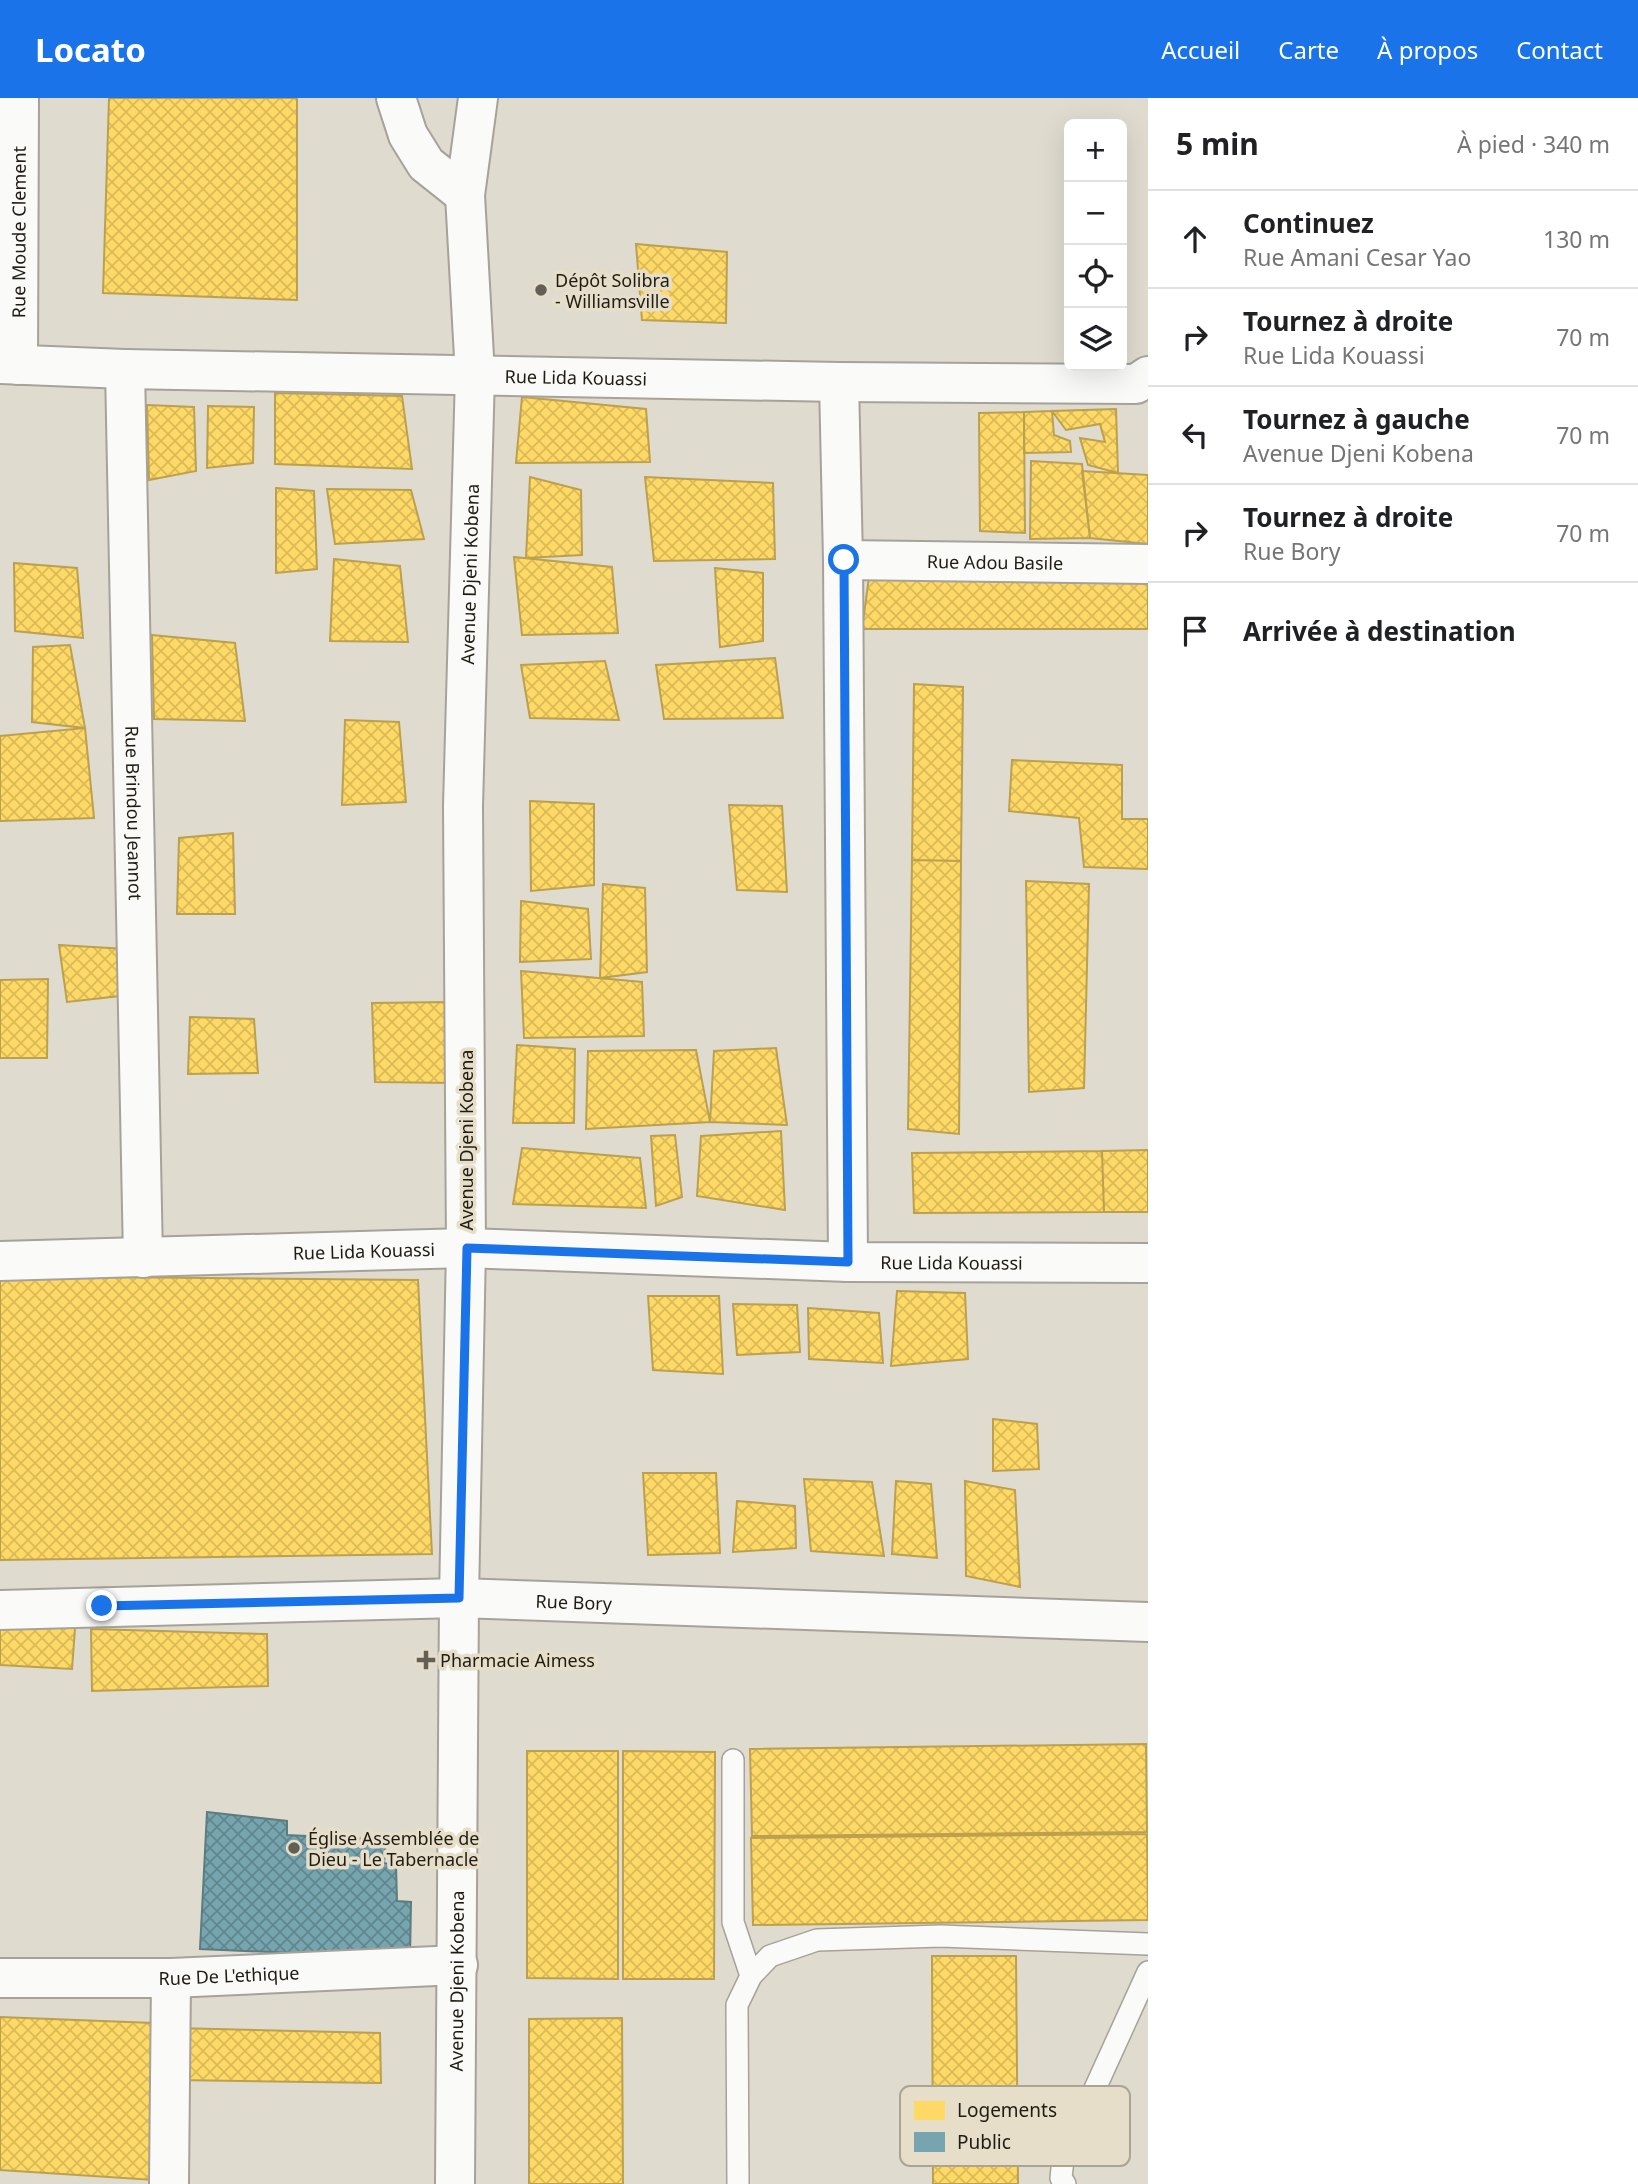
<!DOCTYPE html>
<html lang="fr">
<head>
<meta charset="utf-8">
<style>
  body { margin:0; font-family:"Noto Sans",sans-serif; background:#f6f6f6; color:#202124 }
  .controls { position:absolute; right:21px; top:21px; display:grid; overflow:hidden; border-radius:10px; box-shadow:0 7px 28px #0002 }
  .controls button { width:63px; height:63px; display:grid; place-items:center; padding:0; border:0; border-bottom:2px solid #e0e0e0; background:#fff; color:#202124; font:35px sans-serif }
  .stop { position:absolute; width:21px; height:21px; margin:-16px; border:5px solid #1a73e8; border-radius:50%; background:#fff }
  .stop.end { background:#1a73e8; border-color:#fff; box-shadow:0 2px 7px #0008 }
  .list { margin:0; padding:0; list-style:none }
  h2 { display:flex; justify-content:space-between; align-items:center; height:91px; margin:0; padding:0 28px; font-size:30px }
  h2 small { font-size:23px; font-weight:400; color:#757577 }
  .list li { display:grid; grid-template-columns:46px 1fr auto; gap:21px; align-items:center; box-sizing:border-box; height:98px; padding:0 28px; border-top:2px solid #e0e0e0 }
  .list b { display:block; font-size:26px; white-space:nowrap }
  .list p { margin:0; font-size:23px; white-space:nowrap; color:#757577 }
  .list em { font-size:23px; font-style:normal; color:#757577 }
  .icon { flex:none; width:38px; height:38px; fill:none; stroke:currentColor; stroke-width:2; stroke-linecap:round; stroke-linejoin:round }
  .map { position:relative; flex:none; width:1148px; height:2086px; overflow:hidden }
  header { display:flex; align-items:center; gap:42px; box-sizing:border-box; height:98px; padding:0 35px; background:#1a73e8; color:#fff }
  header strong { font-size:33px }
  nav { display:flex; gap:38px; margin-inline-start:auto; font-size:24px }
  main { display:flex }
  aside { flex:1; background:#fff }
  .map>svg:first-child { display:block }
</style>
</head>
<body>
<header>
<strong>Locato</strong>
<nav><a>Accueil</a><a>Carte</a><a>À propos</a><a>Contact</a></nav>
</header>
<main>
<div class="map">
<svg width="1148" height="2086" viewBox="0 0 1148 2086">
  <defs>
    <pattern id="homes-cross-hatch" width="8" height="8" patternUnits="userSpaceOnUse" patternTransform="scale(1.75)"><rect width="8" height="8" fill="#ffd966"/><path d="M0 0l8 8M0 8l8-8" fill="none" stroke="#daba58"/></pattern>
    <pattern id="public-cross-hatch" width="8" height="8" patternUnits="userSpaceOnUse" patternTransform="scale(1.75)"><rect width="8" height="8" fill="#76a5af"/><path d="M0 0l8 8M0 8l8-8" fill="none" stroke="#60868d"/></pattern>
  </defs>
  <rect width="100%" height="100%" fill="#e0dbcf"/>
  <!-- homes -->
  <path fill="url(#homes-cross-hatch)" stroke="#bca04d" stroke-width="2" d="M109,0H297V202L103,195Z
    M636,146L727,154L726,225L642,222Z
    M275,295L402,298L412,371L275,366Z
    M522,299L646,311L650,364L516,365Z
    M147,307L194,309L196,373L149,382Z
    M208,308L254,309L253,365L207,370Z
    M1116,311L1118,375L1088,367L1080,340L1105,344L1100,326L1066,332L1052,313Z
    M1052,313L1054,337L1070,343L1071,354L1024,355V314Z
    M1024,314L1025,435L980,433L979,315Z
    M1031,363L1082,366L1090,440L1030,441Z
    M1082,373L1148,377V446L1090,440Z
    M530,379L581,392L582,457L526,460Z
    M645,379L773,385L775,461L654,463Z
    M276,390L314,393L317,471L276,475Z
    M327,391L411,392L424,441L335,446Z
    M514,459L612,469L618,535L522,537Z
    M334,461L400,468L408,544L330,543Z
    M14,465L77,470L83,540L15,533Z
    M715,470L763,475V543L720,549Z
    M869,479L1148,483V531H862Z
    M152,537L235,545L245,623L154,621Z
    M70,547L85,630L32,624L33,549Z
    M775,560L783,620L664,621L656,567Z
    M605,563L619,622L530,620L521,567Z
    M914,586L963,589L961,763L912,762Z
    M345,622L399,624L406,704L342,707Z
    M85,630L94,720L0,723V638Z
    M1012,662L1122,667V721H1148V771L1084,769L1079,720L1009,713Z
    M530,703L594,706V787L531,793Z
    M729,707L782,708L787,794L737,792Z
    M233,735L235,816H177L179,740Z
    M912,762L961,763L959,1036L908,1031Z
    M1026,783L1089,786L1084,990L1029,994Z
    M603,786L645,790L647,874L600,880Z
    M521,803L588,811L591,861L520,864Z
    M59,847L126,851L120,898L67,904Z
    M521,873L642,884L644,938L524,940Z
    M48,881L47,960H0V882Z
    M448,904L453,985L375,984L372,905Z
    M190,919L254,921L258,975L188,976Z
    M517,947L575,951L574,1025H513Z
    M776,950L787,1027L710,1024L714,953Z
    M696,952L710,1024L586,1031L588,953Z
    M781,1033L785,1112L697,1098L701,1038Z
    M675,1037L682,1099L656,1108L651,1038Z
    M522,1050L640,1060L646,1110L513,1106Z
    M1148,1052V1114H1104L1102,1053Z
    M1102,1053L1104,1114L914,1115L912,1055Z
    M0,1178L418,1182L432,1456L0,1462Z
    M897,1193L965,1195L968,1261L891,1268Z
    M648,1198H719L723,1276L653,1272Z
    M733,1206L797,1207L800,1254L737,1257Z
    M808,1210L879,1215L883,1265L809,1261Z
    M993,1321L1037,1326L1039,1371L993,1373Z
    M643,1375H716L720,1455L648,1457Z
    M804,1381L872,1384L884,1458L811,1453Z
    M896,1383L931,1386L937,1460L892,1456Z
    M965,1383L1015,1392L1020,1489L966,1478Z
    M737,1403L795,1408L796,1450L733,1454Z
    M0,1516L76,1517L72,1571L0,1567Z
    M91,1531L267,1536L268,1588L92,1593Z
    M1146,1646L1147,1734L752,1738L750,1651Z
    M527,1653H618V1881L527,1880Z
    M623,1653L715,1654L714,1881H623Z
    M1147,1736L1148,1822L753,1827L751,1740Z
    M932,1858H1016L1018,2086H933Z
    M0,1919L153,1925L154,2082L0,2072Z
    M622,1920L623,2086H529V1921Z
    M174,1930L380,1935L381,1985L177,1982Z"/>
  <!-- public -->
  <path fill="url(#public-cross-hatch)" stroke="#5c7c80" stroke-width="2" d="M207,1714L287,1723V1737L386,1742L384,1765L396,1767L397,1803L411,1804L410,1860L200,1851Z"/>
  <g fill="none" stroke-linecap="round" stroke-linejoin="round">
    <!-- service casing -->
    <g stroke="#a6a299" stroke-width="24">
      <path id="service" d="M733,1662V1824L751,1878
        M738,2086L737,1907L751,1878L770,1858L817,1842L941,1838L1148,1846
        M1065,2086L1061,2080L1063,2061L1148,1874"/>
    </g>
    <!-- minor casing -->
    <g stroke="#a6a299" stroke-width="42">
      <g id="minor">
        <path d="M396,0L408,37L426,66L465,97"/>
        <path id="s1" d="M0,266L125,271L839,284L1136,286L1148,278"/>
        <path id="s2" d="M18,267L19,0"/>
        <path id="s3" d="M125,271L143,1160"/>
        <path d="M839,284L843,462L848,1164"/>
        <path id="s4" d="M843,462L1148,466"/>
        <path id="s5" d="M0,1163L466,1150L848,1164L1148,1165"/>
        <path id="s6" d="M0,1512L459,1500L1148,1524"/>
        <path id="s7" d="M0,1880H171L458,1867"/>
        <path d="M169,2086L171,1880"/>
      </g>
    </g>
    <!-- tertiary casing -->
    <g stroke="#a6a299" stroke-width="42">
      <g id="tertiary">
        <path id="s8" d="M455,2086L459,1500L466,1150L463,708L475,277L465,97L478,0"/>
      </g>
    </g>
    <!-- service -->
    <use href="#service" stroke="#fafaf8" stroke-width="21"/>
    <!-- minor -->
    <use href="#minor" stroke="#fafaf8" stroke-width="38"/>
    <!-- tertiary -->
    <use href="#tertiary" stroke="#fafaf8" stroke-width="38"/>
  </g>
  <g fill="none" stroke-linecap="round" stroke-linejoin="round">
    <!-- route -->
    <path stroke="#1a73e8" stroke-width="9" d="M102,1508L459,1500L467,1150L848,1164L844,462"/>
  </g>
  <!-- markers -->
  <g fill="#635f55" stroke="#e6dec9" stroke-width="2.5">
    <circle cx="541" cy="192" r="7"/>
    <path d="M422.5 1551.5h7v7h7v7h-7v7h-7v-7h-7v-7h7z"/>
    <circle cx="294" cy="1750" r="7"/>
  </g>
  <g text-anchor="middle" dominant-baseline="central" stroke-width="7" stroke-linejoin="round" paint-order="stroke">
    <!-- street labels -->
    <g font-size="18" fill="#1f1c14" stroke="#e6dec9">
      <text stroke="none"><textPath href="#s2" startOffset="133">Rue Moude Clement</textPath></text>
      <text stroke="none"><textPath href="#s1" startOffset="576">Rue Lida Kouassi</textPath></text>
      <text stroke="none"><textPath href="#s4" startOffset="152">Rue Adou Basile</textPath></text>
      <text stroke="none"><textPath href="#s8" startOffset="1610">Avenue Djeni Kobena</textPath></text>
      <text stroke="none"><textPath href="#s3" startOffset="444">Rue Brindou Jeannot</textPath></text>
      <text transform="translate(466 1042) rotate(-90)">Avenue Djeni Kobena</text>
      <text stroke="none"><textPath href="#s5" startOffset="364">Rue Lida Kouassi</textPath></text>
      <text stroke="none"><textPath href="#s5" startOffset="952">Rue Lida Kouassi</textPath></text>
      <text stroke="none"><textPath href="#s6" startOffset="574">Rue Bory</textPath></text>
      <text stroke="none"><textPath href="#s7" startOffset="229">Rue De L'ethique</textPath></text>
      <text stroke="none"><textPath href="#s8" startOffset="203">Avenue Djeni Kobena</textPath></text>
    </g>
    <!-- poi labels -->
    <g font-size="18" fill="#1f1c14" stroke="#e6dec9" text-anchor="start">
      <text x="555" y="182">Dépôt Solibra<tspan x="555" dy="21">- Williamsville</tspan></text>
      <text x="440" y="1562">Pharmacie Aimess</text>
      <text x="308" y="1740">Église Assemblée de<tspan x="308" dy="21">Dieu - Le Tabernacle</tspan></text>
    </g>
  </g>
  <!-- legend -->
  <rect x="900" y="1988" width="230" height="80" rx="10" fill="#e6dec9" stroke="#aaa493" stroke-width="2"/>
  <rect x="914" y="2003" width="31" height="19" fill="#ffd966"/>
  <rect x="914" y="2034" width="31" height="20" fill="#76a5af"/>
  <g font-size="19" fill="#1f1c14">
    <text x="957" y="2019">Logements</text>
    <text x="957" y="2051">Public</text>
  </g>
</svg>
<div class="controls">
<button>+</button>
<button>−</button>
<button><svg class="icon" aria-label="locate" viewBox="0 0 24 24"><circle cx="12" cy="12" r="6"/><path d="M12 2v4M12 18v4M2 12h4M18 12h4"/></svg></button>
<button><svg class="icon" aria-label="layers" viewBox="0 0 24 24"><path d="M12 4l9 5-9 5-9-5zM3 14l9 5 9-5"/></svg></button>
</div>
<div class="stop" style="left:844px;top:462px"></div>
<div class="stop end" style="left:102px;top:1508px"></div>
</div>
<aside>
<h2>5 min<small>À pied · 340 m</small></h2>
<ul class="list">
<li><svg class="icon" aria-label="ahead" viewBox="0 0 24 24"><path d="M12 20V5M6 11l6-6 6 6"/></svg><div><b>Continuez</b><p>Rue Amani Cesar Yao</p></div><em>130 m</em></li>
<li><svg class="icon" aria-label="right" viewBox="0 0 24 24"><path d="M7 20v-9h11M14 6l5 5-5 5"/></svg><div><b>Tournez à droite</b><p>Rue Lida Kouassi</p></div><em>70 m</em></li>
<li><svg class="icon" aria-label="left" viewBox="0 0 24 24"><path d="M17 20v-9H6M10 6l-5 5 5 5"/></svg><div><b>Tournez à gauche</b><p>Avenue Djeni Kobena</p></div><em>70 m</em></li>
<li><svg class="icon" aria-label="right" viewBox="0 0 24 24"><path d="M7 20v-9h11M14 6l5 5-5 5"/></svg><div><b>Tournez à droite</b><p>Rue Bory</p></div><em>70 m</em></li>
<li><svg class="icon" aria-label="arrive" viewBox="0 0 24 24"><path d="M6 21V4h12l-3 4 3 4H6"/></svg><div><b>Arrivée à destination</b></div></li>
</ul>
</aside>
</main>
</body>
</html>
